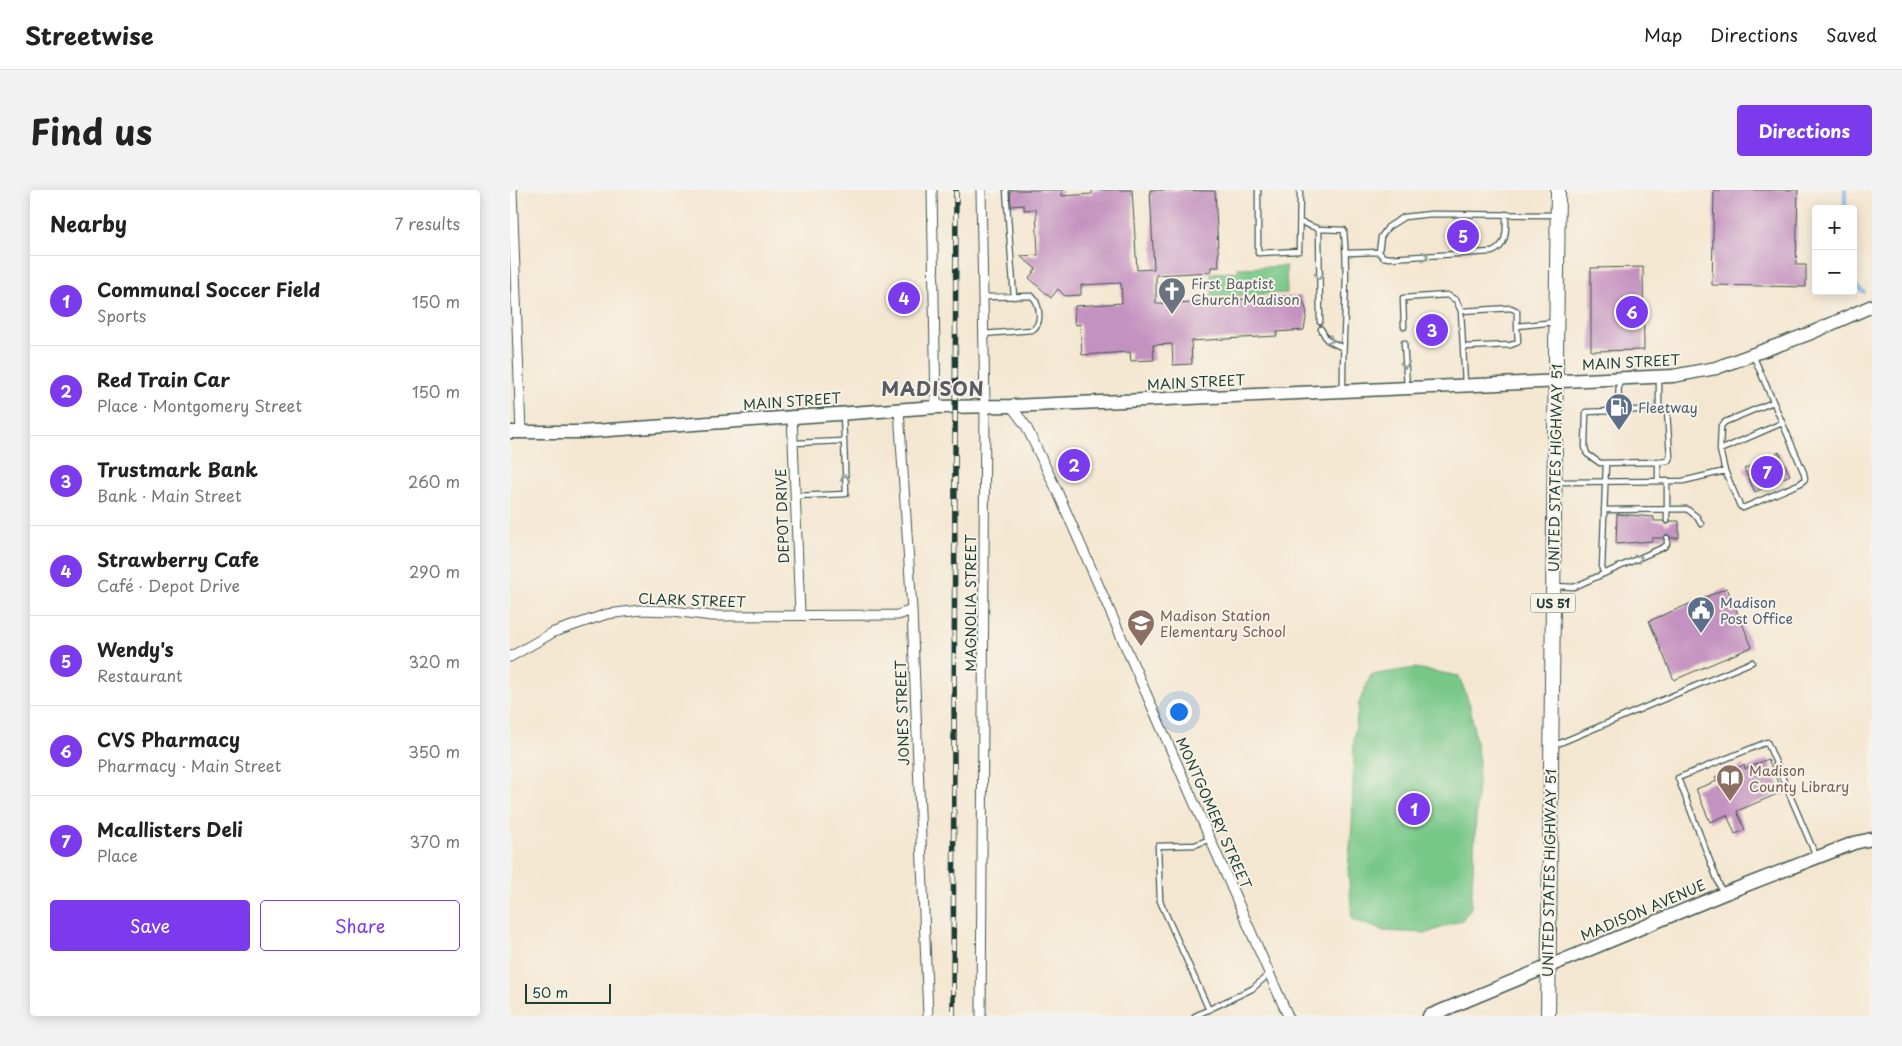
<!DOCTYPE html>
<html lang="en">
<head>
<meta charset="utf-8">
<style>
  body { margin:0; font-family:"Playpen Sans",sans-serif; background:#f2f2f2; color:#222 }
  .controls { position:absolute; right:15px; top:15px; display:grid; overflow:hidden; border-radius:5px; box-shadow:0 2px 12px #0003 }
  .controls button { width:45px; height:45px; display:grid; place-items:center; padding:0; border:0; border-bottom:1px solid #e0e0e0; background:#fff; color:#222; font:25px sans-serif }
  .scale { position:absolute; left:15px; bottom:12px; width:86px; box-sizing:border-box; padding-left:5px; border:2px solid #1f3d34; border-top:0; font-size:14px; line-height:18px; white-space:nowrap; color:#1f3d34; -webkit-text-stroke:4px #f7f3e8; paint-order:stroke }
  .you { position:absolute; left:668px; top:521px; width:18px; height:18px; margin:-12px; border:4px solid #fff; border-radius:50%; background:#1a73e8; box-shadow:0 0 0 8px #1a73e833 }
  .badge { display:grid; place-items:center; width:32px; height:32px; border-radius:50%; background:#7c3aed; color:#fff; font-size:16px; font-weight:700 }
  .pin { position:absolute; translate:-50% -50%; border:2px solid #fff; box-shadow:0 1px 5px #0006 }
  .list { margin:0; padding:0; list-style:none }
  h2 { display:flex; justify-content:space-between; align-items:center; height:65px; margin:0; padding:0 20px; font-size:21px }
  h2 small { font-size:16px; font-weight:400; color:#767676 }
  .list li { display:grid; grid-template-columns:32px 1fr auto; gap:15px; align-items:center; box-sizing:border-box; height:90px; padding:0 20px; border-top:1px solid #e0e0e0 }
  .list b { display:block; font-size:19px; white-space:nowrap }
  .list p { margin:0; font-size:16px; white-space:nowrap; color:#767676 }
  .list em { font-size:16px; font-style:normal; color:#767676 }
  .actions { display:flex; gap:10px; padding:15px 20px }
  .actions a { flex:1; padding:11px 0; border:1px solid #7c3aed; border-radius:5px; text-align:center; font-size:18px; color:#7c3aed }
  .actions .main { background:#7c3aed; color:#fff }
  .map { position:relative; flex:none; width:1362px; height:826px; overflow:hidden; border-radius:5px }
  header { display:flex; align-items:center; gap:30px; box-sizing:border-box; height:70px; padding:0 25px; background:#fff; border-bottom:1px solid #e0e0e0 }
  header strong { font-size:24px }
  nav { display:flex; gap:28px; margin-inline-start:auto; font-size:18px }
  .intro { display:flex; align-items:center; justify-content:space-between; box-sizing:border-box; height:120px; padding:0 30px }
  h1 { margin:0; font-size:35px }
  .button { padding:12px 22px; border-radius:5px; background:#7c3aed; color:#fff; font-size:18px; font-weight:700 }
  main { display:flex; gap:30px; padding:0 30px }
  aside { flex:1; background:#fff; border-radius:5px; box-shadow:0 2px 12px #0003 }
  .map>svg:first-child { display:block }
</style>
</head>
<body>
<header>
<strong>Streetwise</strong>
<nav><a>Map</a><a>Directions</a><a>Saved</a></nav>
</header>
<div class="intro"><h1>Find us</h1><a class="button">Directions</a></div>
<main>
<aside>
<h2>Nearby<small>7 results</small></h2>
<ul class="list">
<li><span class="badge">1</span><div><b>Communal Soccer Field</b><p>Sports</p></div><em>150 m</em></li>
<li><span class="badge">2</span><div><b>Red Train Car</b><p>Place · Montgomery Street</p></div><em>150 m</em></li>
<li><span class="badge">3</span><div><b>Trustmark Bank</b><p>Bank · Main Street</p></div><em>260 m</em></li>
<li><span class="badge">4</span><div><b>Strawberry Cafe</b><p>Café · Depot Drive</p></div><em>290 m</em></li>
<li><span class="badge">5</span><div><b>Wendy's</b><p>Restaurant</p></div><em>320 m</em></li>
<li><span class="badge">6</span><div><b>CVS Pharmacy</b><p>Pharmacy · Main Street</p></div><em>350 m</em></li>
<li><span class="badge">7</span><div><b>Mcallisters Deli</b><p>Place</p></div><em>370 m</em></li>
</ul>
<div class="actions"><a class="main">Save</a><a>Share</a></div>
</aside>
<div class="map">
<svg width="1362" height="826" viewBox="0 0 1362 826">
  <rect width="100%" height="100%" fill="#f7f3e8"/>
  <filter id="ink" filterUnits="userSpaceOnUse"><feTurbulence type="fractalNoise" baseFrequency=".02" numOctaves="2"/><feDisplacementMap in="SourceGraphic" scale="10" xChannelSelector="R" yChannelSelector="G"/><feConvolveMatrix kernelMatrix="1 2 1 2 8 2 1 2 1" color-interpolation-filters="sRGB"/></filter>
  <filter id="wash" filterUnits="userSpaceOnUse"><feTurbulence type="fractalNoise" baseFrequency=".0096" numOctaves="4" result="noise"/><feDisplacementMap in="SourceGraphic" scale="20" xChannelSelector="R" yChannelSelector="G"/><feGaussianBlur stdDeviation="1.12" result="paint"/><feColorMatrix in="noise" values="0 0 0 0 0 0 0 0 0 0 0 0 0 0 0 0 0 1.4 0 .05"/><feComposite in="paint" operator="in"/></filter>
  <g filter="url(#wash)">
    <rect width="100%" height="100%" fill="#f4e7d1"/>
    <!-- green -->
    <path fill="#77c788" stroke="#4b825e" d="M776,76L777,103L702,107L701,83L728,82V78Z
      M905,478L949,486L960,515L969,572L961,718L952,730L917,743L874,741L842,729L838,678L842,636L844,548L849,513L861,485Z"/>
    <g fill="none" stroke-linecap="round" stroke-linejoin="round">
      <!-- stream -->
      <path stroke="#78b4ea" stroke-width="4" d="M1335,19V0
        M1343,94L1354,102"/>
    </g>
    <g id="blocks">
      <!-- building -->
      <path fill="#c492c0" d="M500,0H552V6L582,4V0H622L627,80L644,79L640,0L705,1L709,77H701V82L646,85V114L791,106L797,122L794,140L767,142V146L681,151L682,174L663,175L662,154L643,155L644,170L621,171L620,162L572,165L570,134L566,135L564,132L565,116L612,113L611,93L571,95V105L555,106L548,99L541,108L519,88L526,79L510,66L528,65L526,19L514,20V15L501,16Z
        M1204,0H1288L1286,75H1296V97L1202,95Z
        M1133,77L1134,160L1081,161V78Z
        M1269,262L1280,285L1245,302L1234,279Z
        M1107,324L1144,327V331H1153L1157,335L1161,331H1169V348H1161L1157,344L1153,348H1142V351L1106,354Z
        M1217,398L1242,457L1164,490L1139,431Z
        M1258,569L1272,602L1227,621L1235,640L1225,644L1217,625L1200,632L1186,599L1207,591L1205,587L1234,575L1235,579Z"/>
    </g>
  </g>
  <g filter="url(#ink)">
    <use href="#blocks" fill-opacity="0" stroke="#3f564c" stroke-width="1"/>
    <g fill="none" stroke-linecap="round" stroke-linejoin="round">
      <!-- lane casing -->
      <g stroke="#3f564c" stroke-width="7">
        <path id="lane" d="M496,0L504,107
          M748,0V63L789,61L790,0
          M790,32L809,39L834,40C839,94 832,146 833,200
          M809,39L810,132
          M869,62L873,67L879,68L982,62C998,56 996,39 996,24
          M836,63L869,62L871,47L878,37L894,27L921,24L1047,25
          M473,107L522,106C530,114 533,134 522,140L473,144
          M1007,136L1008,152L1001,155L953,157L951,121L1001,118L1007,121V136L1045,132
          M894,137L893,108L937,105L946,110L951,121
          M811,139L817,150L833,158
          M894,153L897,196
          M953,157L955,194
          M1149,188V219
          M1108,220L1109,189
          M284,253L334,251
          M1210,260L1272,233
          M1148,272L1090,273L1077,264L1075,257L1076,222L1154,219L1157,221L1160,267L1158,271L1148,272V291
          M1215,281L1210,260L1211,236L1215,232L1263,212
          M1157,291V331
          M1046,292L1173,291L1215,281L1230,316L1233,318L1291,293L1295,289L1294,283L1243,165
          M285,306L336,304L333,224
          M1094,320L1177,319L1187,327L1191,334
          M1094,383L1092,379L1096,273
          M1044,396L1064,397L1154,357L1157,354V348
          M1043,556L1242,472
          M1212,702L1168,588L1257,552L1306,666
          M699,820L650,711L648,656L685,655L700,649
          M685,826L742,799L759,784"/>
      </g>
      <!-- street casing -->
      <g stroke="#3f564c" stroke-width="11">
        <path id="street" d="M2,0L11,243
          M422,0L426,217
          M501,216L516,236L548,303L778,826
          M389,220L402,420L418,826
          M282,226L290,424
          M0,467L44,442L97,424L131,420L163,421L202,426L388,425L402,420
          M471,826L475,216L471,0"/>
      </g>
      <!-- secondary casing -->
      <g stroke="#3f564c" stroke-width="15">
        <path id="secondary" d="M0,242H70L426,217L501,216L1163,186L1206,178L1301,143L1362,116
          M919,826L1213,704L1344,653L1362,649"/>
      </g>
      <!-- primary casing -->
      <g stroke="#3f564c" stroke-width="16">
        <path id="primary" d="M1038,826L1048,0"/>
      </g>
      <!-- lane -->
      <use href="#lane" stroke="#fff" stroke-width="4.5"/>
      <!-- street -->
      <use href="#street" stroke="#fff" stroke-width="9"/>
      <!-- secondary -->
      <use href="#secondary" stroke="#fff" stroke-width="12"/>
      <!-- primary -->
      <use href="#primary" stroke="#fff" stroke-width="14"/>
      <!-- rail casing -->
      <g stroke="#1f3d34" stroke-width="5.5">
        <path id="rail" d="M443,826L446,0"/>
      </g>
      <!-- rail -->
      <use href="#rail" stroke="#f7f3e8" stroke-width="4" stroke-dasharray="11" stroke-linecap="butt"/>
    </g>
    <!-- one-way arrows -->
    <defs><path id="oneway-chevron" d="M-2-3.5L2.5 0L-2 3.5" fill="none" stroke-width="1.6" stroke-linecap="round" stroke-linejoin="round" transform="scale(1.25)"/></defs>
    <g stroke="#8f9e9a">
      <use href="#oneway-chevron" transform="translate(915 66) rotate(-2)"/>
      <use href="#oneway-chevron" transform="translate(809 86) rotate(88)"/>
      <use href="#oneway-chevron" transform="translate(820 150) rotate(33)"/>
      <use href="#oneway-chevron" transform="translate(895 175) rotate(87)"/>
      <use href="#oneway-chevron" transform="translate(335 288) rotate(-92)"/>
      <use href="#oneway-chevron" transform="translate(1129 368) rotate(-24)"/>
    </g>
  </g>
  <!-- icons -->
  <defs>
    <g id="church-pin" transform="scale(1.4375)"><path d="M0 17L-7.5 6A9.5 9.5 0 1 1 7.5 6Z" fill="#6b7280" stroke="#f7f3e8"/><path d="M-1.2-6h2.4v3.5h3.3v2.4h-3.3V6h-2.4V-.1h-3.3v-2.4h3.3Z" fill="#fff"/></g>
    <g id="fuel-pin" transform="scale(1.4375)"><path d="M0 17L-7.5 6A9.5 9.5 0 1 1 7.5 6Z" fill="#5c6f8a" stroke="#f7f3e8"/><path d="M-5.5-6h7V0h2V4h1.3V-2.5L3-4.5l.8-.8L6-3V5H2.5V1h-1V6h-7ZM-4.2-4.7v3.2H.2V-4.7Z" fill="#fff"/></g>
    <g id="civic-pin" transform="scale(1.4375)"><path d="M0 17L-7.5 6A9.5 9.5 0 1 1 7.5 6Z" fill="#5c6f8a" stroke="#f7f3e8"/><path d="M-.6-6.5H3V-4.5H.6V-3L4-1V1h2V6H-6V1h2V-1L-.6-3ZM-1.2 2.5V6h2.4V2.5Z" fill="#fff"/></g>
    <g id="school-pin" transform="scale(1.4375)"><path d="M0 17L-7.5 6A9.5 9.5 0 1 1 7.5 6Z" fill="#8d6e63" stroke="#f7f3e8"/><path d="M0-5L7-2L0 1L-7-2ZM-4 1L0 2.5L4 1V4Q0 6-4 4Z" fill="#fff"/></g>
    <g id="library-pin" transform="scale(1.4375)"><path d="M0 17L-7.5 6A9.5 9.5 0 1 1 7.5 6Z" fill="#8d6e63" stroke="#f7f3e8"/><path d="M-6-4Q-3-5.5-.7-3.5V5Q-3 3-6 4ZM6-4Q3-5.5 .7-3.5V5Q3 3 6 4Z" fill="#fff"/></g>
  </defs>
  <g fill-rule="evenodd">
    <use href="#church-pin" x="662" y="101"/>
    <use href="#fuel-pin" x="1109" y="217"/>
    <use href="#civic-pin" x="1191" y="420"/>
    <use href="#school-pin" x="631" y="433"/>
    <use href="#library-pin" x="1220" y="588"/>
  </g>
  <g text-anchor="middle" dominant-baseline="central" stroke-width="4" stroke-linejoin="round" paint-order="stroke">
    <!-- shield labels -->
    <rect fill="#f7f3e8" stroke="#60746a" stroke-width="1" x="1020.5" y="403.5" width="45" height="19" rx="4"/>
    <g font-size="12" font-weight="bold" fill="#1f3d34">
      <text x="1043" y="413">US 51</text>
    </g>
    <!-- worship labels -->
    <g font-size="14" fill="#5b616d" stroke="#f7f3e8" text-anchor="start">
      <text x="681" y="93">First Baptist<tspan x="681" dy="16">Church Madison</tspan></text>
    </g>
    <!-- street labels -->
    <g font-size="14" fill="#1f3d34" stroke="#f7f3e8">
      <text transform="translate(1121 172) rotate(-3)">MAIN STREET</text>
      <text transform="translate(686 192) rotate(-3)">MAIN STREET</text>
      <text transform="translate(282 211) rotate(-4)">MAIN STREET</text>
      <text transform="translate(1045 278) rotate(-89)">UNITED STATES HIGHWAY 51</text>
      <text transform="translate(272 326) rotate(-92)">DEPOT DRIVE</text>
      <text transform="translate(182 410) rotate(2)">CLARK STREET</text>
      <text transform="translate(460 413) rotate(-90)">MAGNOLIA STREET</text>
      <text transform="translate(392 523) rotate(-92)">JONES STREET</text>
      <text transform="translate(704 623) rotate(66)">MONTGOMERY STREET</text>
      <text transform="translate(1039 683) rotate(-89)">UNITED STATES HIGHWAY 51</text>
      <text transform="translate(1133 720) rotate(-23)">MADISON AVENUE</text>
    </g>
    <!-- service labels -->
    <g font-size="14" fill="#4e5e75" stroke="#f7f3e8" text-anchor="start">
      <text x="1128" y="217">Fleetway</text>
      <text x="1210" y="412">Madison<tspan x="1210" dy="16">Post Office</tspan></text>
    </g>
    <!-- education labels -->
    <g font-size="14" fill="#785e54" stroke="#f7f3e8" text-anchor="start">
      <text x="650" y="425">Madison Station<tspan x="650" dy="16">Elementary School</tspan></text>
      <text x="1239" y="580">Madison<tspan x="1239" dy="16">County Library</tspan></text>
    </g>
    <!-- district labels -->
    <g font-size="19" font-weight="bold" letter-spacing="1" fill="#595b65" stroke="#f7f3e8">
      <text x="423" y="198">MADISON</text>
    </g>
  </g>
</svg>
<div class="controls">
<button>+</button>
<button>−</button>
</div>
<div class="scale">50 m</div>
<div class="you"></div>
<div class="pin badge" style="left:904px;top:619px">1</div>
<div class="pin badge" style="left:564px;top:275px">2</div>
<div class="pin badge" style="left:922px;top:140px">3</div>
<div class="pin badge" style="left:394px;top:108px">4</div>
<div class="pin badge" style="left:953px;top:46px">5</div>
<div class="pin badge" style="left:1122px;top:122px">6</div>
<div class="pin badge" style="left:1257px;top:282px">7</div>
</div>
</main>
</body>
</html>
